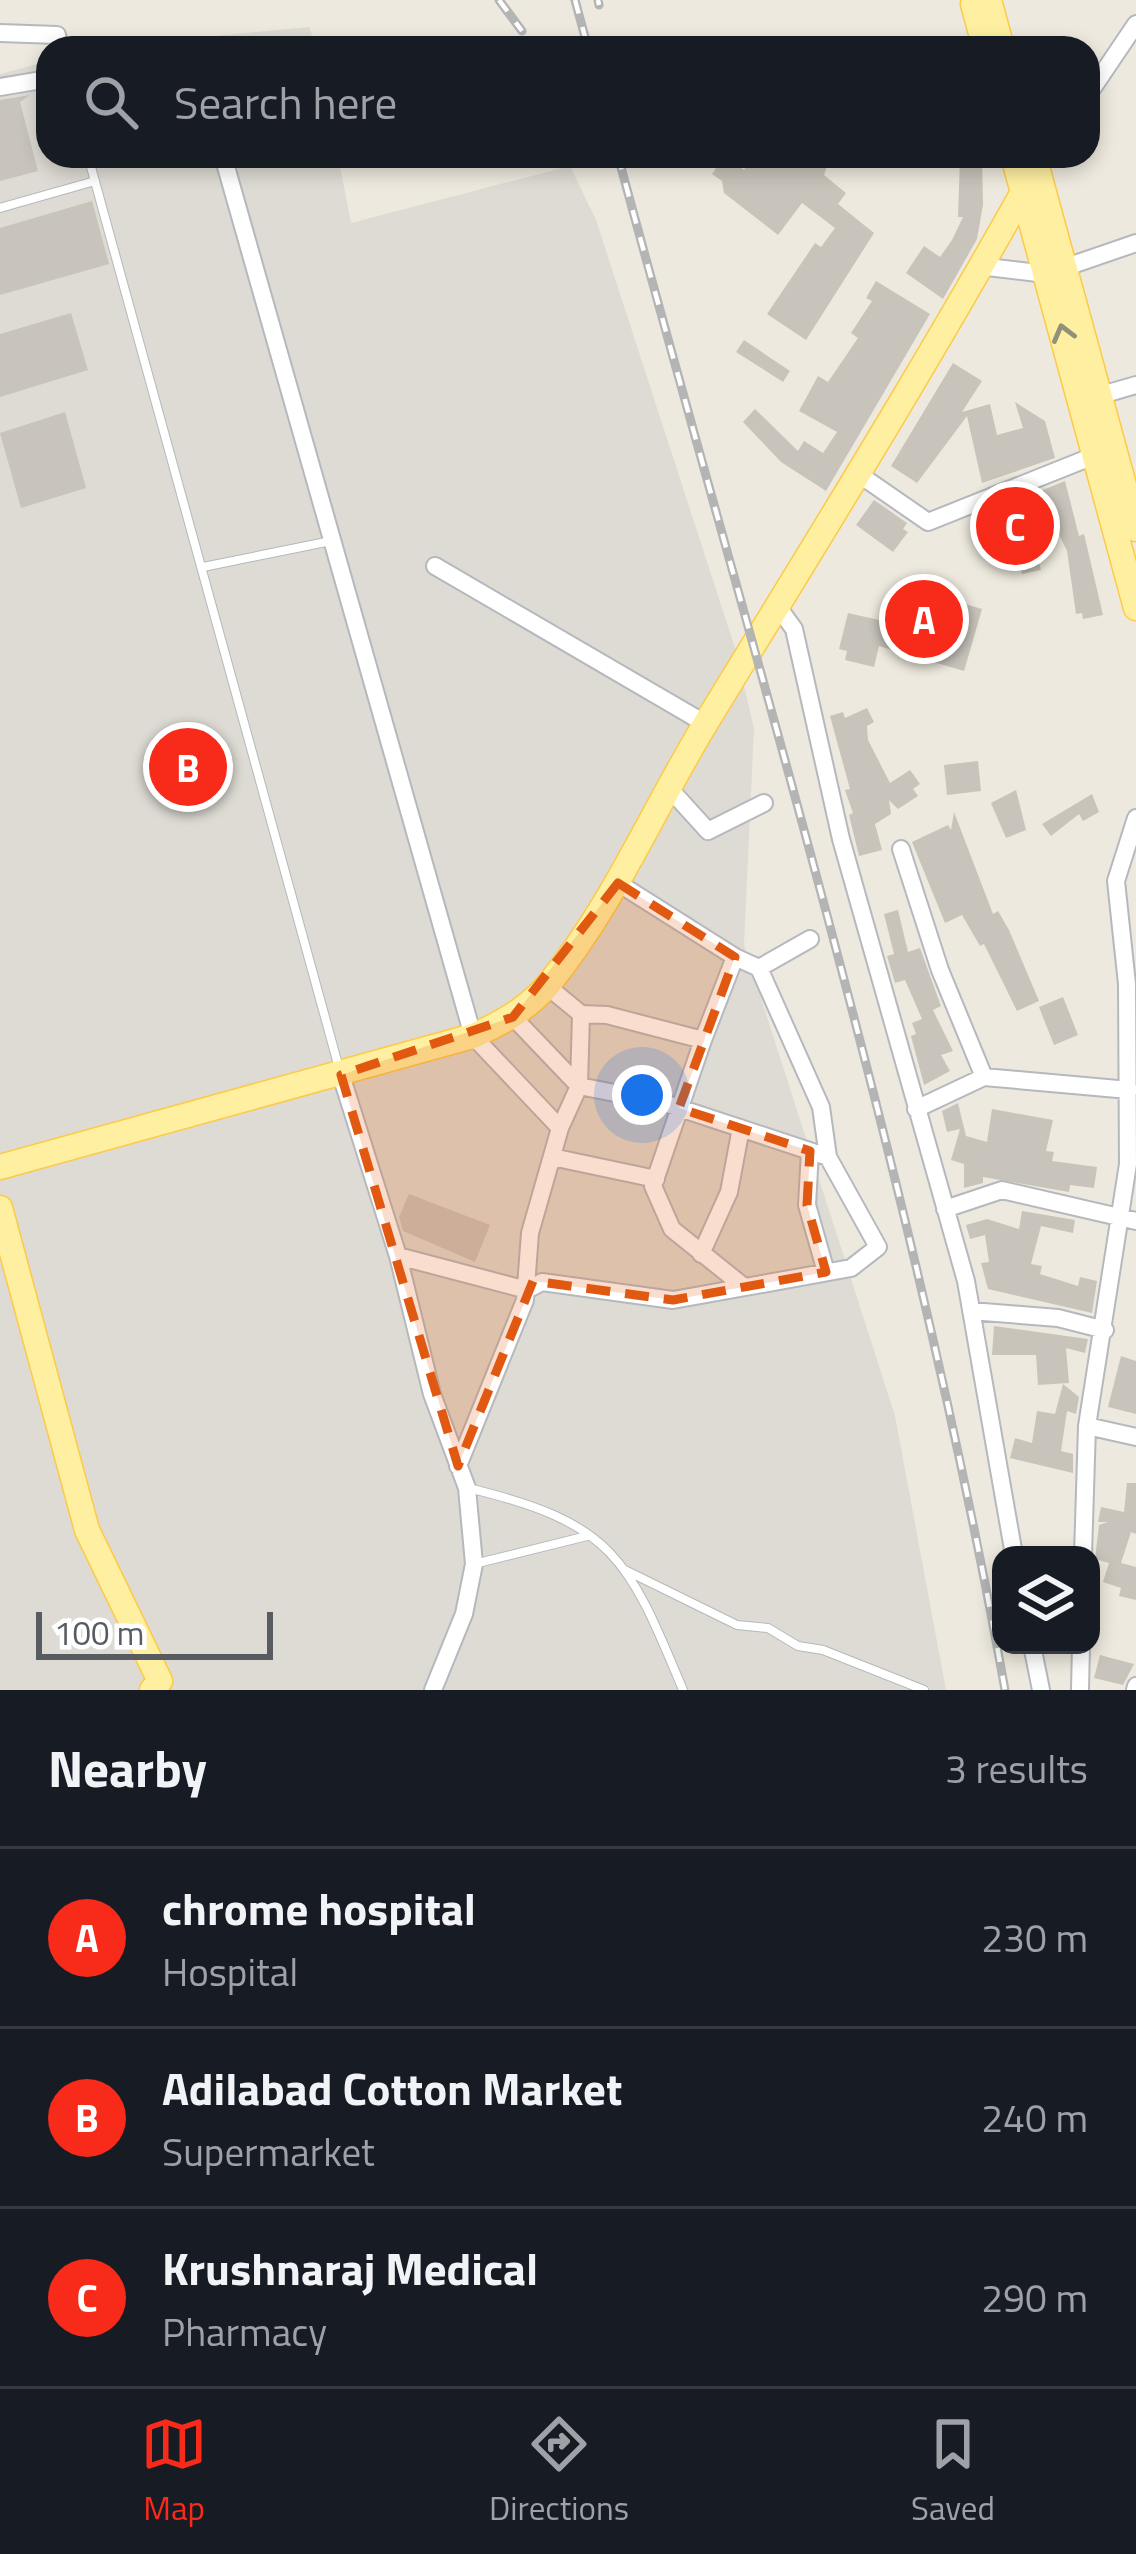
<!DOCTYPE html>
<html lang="en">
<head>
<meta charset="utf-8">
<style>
  body { margin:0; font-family:"Titillium Web",sans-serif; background:#242831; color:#f1f3f6 }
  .controls { position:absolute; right:36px; bottom:36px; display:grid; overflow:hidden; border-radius:24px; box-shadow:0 6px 18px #0003 }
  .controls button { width:108px; height:108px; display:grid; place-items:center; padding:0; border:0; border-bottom:3px solid #363941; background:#171b24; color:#f1f3f6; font:60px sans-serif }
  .scale { position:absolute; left:36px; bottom:30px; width:237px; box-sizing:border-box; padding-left:12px; border:6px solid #585c61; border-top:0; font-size:33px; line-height:42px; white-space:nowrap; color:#585c61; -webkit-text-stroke:9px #fff; paint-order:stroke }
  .you { position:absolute; left:642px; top:1095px; width:42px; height:42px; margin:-30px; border:9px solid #fff; border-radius:50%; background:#1a73e8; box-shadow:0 0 0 18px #1a73e833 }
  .badge { display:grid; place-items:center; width:78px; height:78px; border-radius:50%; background:#f82a19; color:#fff; font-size:39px; font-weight:700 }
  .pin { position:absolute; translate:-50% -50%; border:6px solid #fff; box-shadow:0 3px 12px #0006 }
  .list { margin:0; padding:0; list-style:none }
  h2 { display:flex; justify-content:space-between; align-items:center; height:156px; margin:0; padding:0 48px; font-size:51px }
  h2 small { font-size:39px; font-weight:400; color:#9ea1a6 }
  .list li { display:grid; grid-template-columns:78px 1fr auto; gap:36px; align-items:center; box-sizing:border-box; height:180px; padding:0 48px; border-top:3px solid #363941 }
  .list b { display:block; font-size:45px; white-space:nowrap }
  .list p { margin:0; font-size:39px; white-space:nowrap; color:#9ea1a6 }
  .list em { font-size:39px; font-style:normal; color:#9ea1a6 }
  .icon { flex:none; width:66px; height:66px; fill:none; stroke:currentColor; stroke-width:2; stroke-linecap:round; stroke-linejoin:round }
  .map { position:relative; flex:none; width:1136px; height:1690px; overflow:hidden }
  .search { position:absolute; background:#171b24; box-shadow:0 6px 18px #0003; left:36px; right:36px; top:36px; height:132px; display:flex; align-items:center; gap:30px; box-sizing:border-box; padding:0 42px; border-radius:36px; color:#9ea1a6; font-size:45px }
  .sheet { height:696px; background:#171b24 }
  nav { display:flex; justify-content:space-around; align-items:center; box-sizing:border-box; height:168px; border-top:3px solid #363941; background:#171b24; font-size:33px; color:#9ea1a6 }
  nav a { display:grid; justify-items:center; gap:6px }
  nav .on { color:#f82a19 }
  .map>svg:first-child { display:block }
</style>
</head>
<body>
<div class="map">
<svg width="1136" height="1690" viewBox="0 0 1136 1690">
  <rect width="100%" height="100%" fill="#ede9de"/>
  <!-- industrial -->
  <path fill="#dddbd3" d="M309,27L317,48H94L96,47Z
    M48,61V156H338L351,223L570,166L596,220L735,648L754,728L744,945L895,1416L946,1690H0V74Z"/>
  <!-- building -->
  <path fill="#c8c4bb" d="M30,95L20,102L38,171L0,181V100Z
    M724,156L744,170L754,156H813L827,166L824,175L846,193L838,204L874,233L806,340L767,314L815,243L821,247L835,228L802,203L778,235L724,193L722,181L712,174Z
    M982,157L983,205L977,239L943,299L906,273L924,246L940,257L952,240L963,217H958L960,158Z
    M92,201L109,264L0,295V228Z
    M876,281L930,314L826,491L781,462L743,422L755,409L798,451L804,441L823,453L837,432L799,411L818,376L828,382L858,338L851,333L872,301L866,298Z
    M71,313L88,370L0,397V334Z
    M744,340L790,371L783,382L736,352Z
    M953,363L982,381L962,412L990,404L997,435L1023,428L1015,402L1045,421L1055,458L982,483L967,416L917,483L891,466Z
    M65,412L86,488L21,508L0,433Z
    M1065,481L1079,536L1084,534L1103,615L1083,619L1082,613L1076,614L1067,551L1056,528L1032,535L1041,570L1022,574L1006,505Z
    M874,500L907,523L903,529L908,532L893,552L856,525Z
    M907,587L982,609L964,671L879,646L874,667L845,660L847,651L839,649L848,613L897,624Z
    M867,708L874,722L867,726L868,740L890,783L910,770L920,784L913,789L918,796L898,809L889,800L891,814L875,824L882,850L859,856L849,815L853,813L845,790L850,789L830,716L843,712L845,718Z
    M978,761L981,791L947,795L944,765Z
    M1016,790L1026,830L1006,838L991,803Z
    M1092,794L1099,812L1083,821L1079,814L1051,836L1042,824Z
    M954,812L993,914L998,911L1009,930L1039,1001L1017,1011L984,944L980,946L962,915L945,923L912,842L948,825L951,830Z
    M898,910L908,952L920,948L941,1006L933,1010L953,1051L941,1055L950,1071L924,1085L911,1036L916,1034L912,1023L922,1019L905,980L895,983L887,956L894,954L884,914Z
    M1063,997L1078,1035L1054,1045L1039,1007Z
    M958,1103L966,1136L987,1142L992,1109L1053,1120L1046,1151L1054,1152L1052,1161L1097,1167L1094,1188L1070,1185L1069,1192L983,1177V1183L964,1188V1164L951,1160L960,1129L947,1132L942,1111Z
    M409,1194L490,1225L475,1262L403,1231L399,1217Z
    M1022,1211L1075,1220L1073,1233L1041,1226L1031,1264L1042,1266L1040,1274L1078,1286L1080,1277L1097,1281L1092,1313L988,1289L981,1263L989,1262L985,1235L970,1239L966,1225L987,1219L1019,1229Z
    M994,1326L1088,1339L1085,1353L1066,1348L1069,1383L1038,1385L1036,1355H992Z
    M1121,1356L1136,1361V1414L1108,1407Z
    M1063,1384L1079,1397L1076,1414L1067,1411L1061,1451L1073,1454V1473L1010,1458L1015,1438L1032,1443L1037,1411L1055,1414Z
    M1127,1483H1136V1534L1131,1532L1121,1563L1136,1567V1600L1119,1596L1121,1588L1103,1582L1109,1563L1095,1559L1099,1525L1108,1522H1098L1101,1507L1124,1512Z
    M1100,1655L1134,1664L1123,1685L1094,1678Z"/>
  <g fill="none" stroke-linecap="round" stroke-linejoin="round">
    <!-- lane casing -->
    <g stroke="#b5b8bd" stroke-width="10">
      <path id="lane" d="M88,156L339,1068
        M0,208L95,181
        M203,567L331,541
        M468,1488C614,1523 628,1558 683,1690
        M474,1564L587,1536
        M627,1571L737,1625L768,1628L798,1646L823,1650L924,1690"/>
    </g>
    <!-- street casing -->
    <g stroke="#b5b8bd" stroke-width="20">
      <path id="street" d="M0,33L57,35L60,48
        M0,87L48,79
        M1088,95L1136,24
        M223,156L473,1036L560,1128
        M979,266L1046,274L1136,243
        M1091,398L1136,385
        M860,475L928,522L1096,455
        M435,566L706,724
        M778,607L794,629L841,839L966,1281L1014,1555
        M668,787L708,831L764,803
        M901,849L940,970L984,1077
        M618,883L735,957
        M547,986L581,1014L607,1015L703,1040L735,957L759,968L810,939
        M513,1017L579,1086L661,1102L828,1157L821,1107L759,968
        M703,1040L653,1186L672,1229L743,1286
        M341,1075L398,1256L432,1394L467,1488L474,1564L464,1614L433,1690
        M916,1109L984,1077L1129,1090
        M810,1151L807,1205L826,1272
        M552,1157L656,1179
        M945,1209L1002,1190L1136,1221
        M701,1254L729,1192L741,1128
        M398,1256L527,1290L542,1282L673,1300L851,1268L878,1247L828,1157
        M971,1311L1058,1318L1105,1330
        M1087,1426L1136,1437
        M458,1466L525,1300L530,1233L560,1128L579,1086L581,1014
        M1083,1555L1087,1426L1128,1164L1127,984L1116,881L1136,818
        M1032,1645L1041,1690
        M1080,1690L1081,1645
        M1135,1690L1136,1686"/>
    </g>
    <!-- primary casing -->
    <g stroke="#feca46" stroke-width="27">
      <path id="primary" d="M989,0L1002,48
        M973,4L985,48
        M1013,156L1136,608
        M1034,156L1136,529
        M0,1167L473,1036C502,1023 527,1009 548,985C612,907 652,812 704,726C812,549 922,373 1023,192
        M0,1208L87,1530L160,1681L152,1690"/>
    </g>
    <!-- lane -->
    <use href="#lane" stroke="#fff" stroke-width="8"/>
    <!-- street -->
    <use href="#street" stroke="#fff" stroke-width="16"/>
    <!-- primary -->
    <use href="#primary" stroke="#fff0a1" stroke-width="24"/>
    <!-- rail casing -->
    <g stroke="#b3b4b4" stroke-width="9">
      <path id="rail" d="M499,0L522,31
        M575,0L588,48
        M598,0L599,5
        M618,156C755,665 912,1170 1005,1690"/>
    </g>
    <!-- rail -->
    <use href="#rail" stroke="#fff" stroke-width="4.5" stroke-dasharray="14" stroke-linecap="butt"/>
  </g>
  <!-- one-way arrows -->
  <defs><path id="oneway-chevron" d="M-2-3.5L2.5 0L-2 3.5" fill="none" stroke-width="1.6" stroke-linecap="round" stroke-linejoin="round" transform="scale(3)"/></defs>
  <use stroke="#929077" href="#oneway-chevron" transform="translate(1063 333) rotate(-105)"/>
  <!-- marked area -->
  <path fill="#e15910" fill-opacity="0.2" stroke="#e15910" stroke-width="9" stroke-dasharray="24 15" stroke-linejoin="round" d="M618,883L735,957L679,1108L810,1151L807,1205L826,1272L673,1300L533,1281L458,1466L341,1075L513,1017Z"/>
</svg>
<div class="controls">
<button><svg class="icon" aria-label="layers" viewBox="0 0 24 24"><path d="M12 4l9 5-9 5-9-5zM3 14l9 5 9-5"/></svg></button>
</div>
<div class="scale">100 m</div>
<div class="you"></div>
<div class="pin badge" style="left:924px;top:619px">A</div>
<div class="pin badge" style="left:188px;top:767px">B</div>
<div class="pin badge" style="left:1015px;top:526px">C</div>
<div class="search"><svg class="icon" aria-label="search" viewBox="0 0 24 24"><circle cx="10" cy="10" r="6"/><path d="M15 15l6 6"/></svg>Search here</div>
</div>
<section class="sheet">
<h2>Nearby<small>3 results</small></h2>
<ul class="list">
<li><span class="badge">A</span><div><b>chrome hospital</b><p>Hospital</p></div><em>230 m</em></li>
<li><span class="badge">B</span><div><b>Adilabad Cotton Market</b><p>Supermarket</p></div><em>240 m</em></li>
<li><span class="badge">C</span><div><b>Krushnaraj Medical</b><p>Pharmacy</p></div><em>290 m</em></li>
</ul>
</section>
<nav>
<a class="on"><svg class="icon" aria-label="map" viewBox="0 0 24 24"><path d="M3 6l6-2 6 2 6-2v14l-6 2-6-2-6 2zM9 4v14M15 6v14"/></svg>Map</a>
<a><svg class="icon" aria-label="directions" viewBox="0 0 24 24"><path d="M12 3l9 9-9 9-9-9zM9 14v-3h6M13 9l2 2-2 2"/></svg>Directions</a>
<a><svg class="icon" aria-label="saved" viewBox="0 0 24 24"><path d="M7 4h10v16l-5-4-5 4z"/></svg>Saved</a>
</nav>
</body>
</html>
